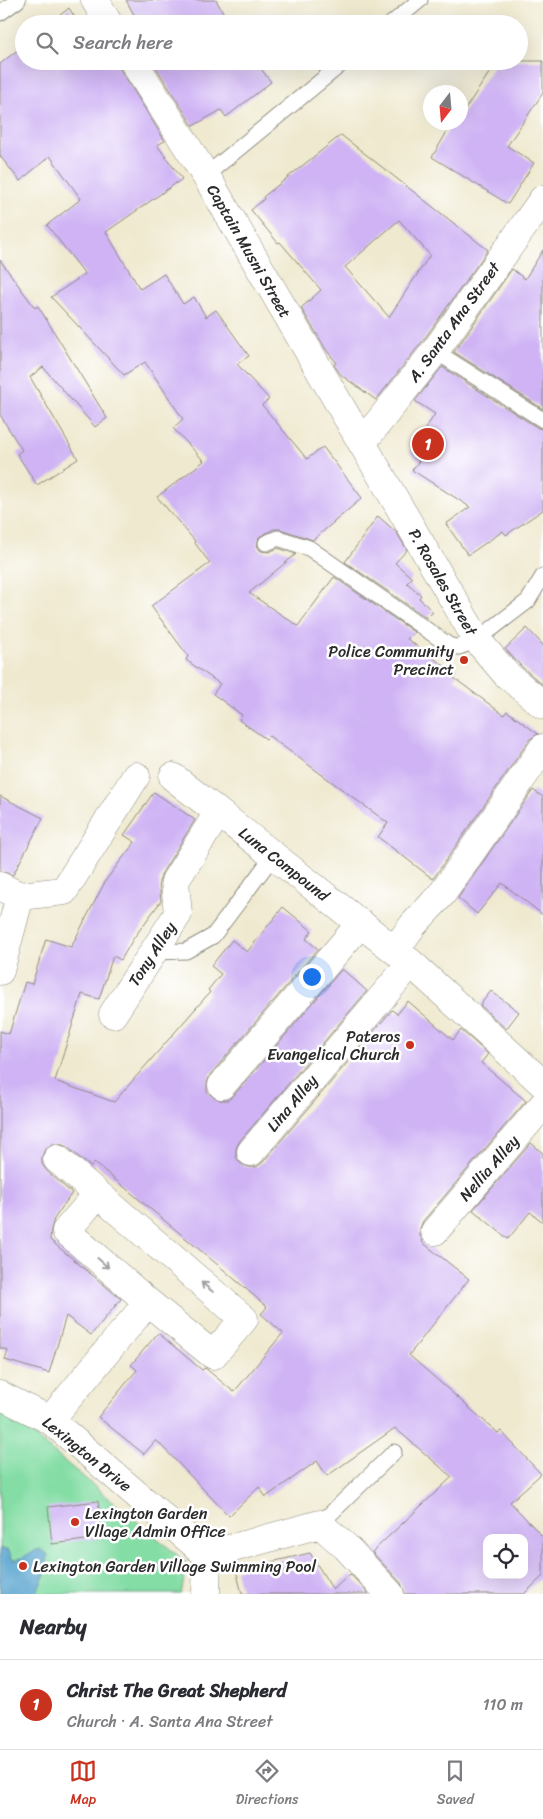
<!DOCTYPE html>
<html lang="en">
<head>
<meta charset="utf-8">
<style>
  body { margin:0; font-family:Sriracha,sans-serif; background:#f2f2f3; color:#2b2b33 }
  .controls { position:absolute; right:15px; bottom:15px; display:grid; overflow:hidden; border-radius:10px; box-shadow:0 5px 20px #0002 }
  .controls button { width:45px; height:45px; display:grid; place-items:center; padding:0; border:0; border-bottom:1px solid #e1e1e2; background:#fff; color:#2b2b33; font:25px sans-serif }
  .compass { position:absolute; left:423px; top:85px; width:45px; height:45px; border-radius:50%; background:#fff; box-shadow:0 5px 20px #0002; rotate:196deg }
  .you { position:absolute; left:311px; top:976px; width:18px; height:18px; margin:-12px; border:4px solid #fff; border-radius:50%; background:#1a73e8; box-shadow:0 0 0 8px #1a73e833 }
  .badge { display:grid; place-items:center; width:32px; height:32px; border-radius:50%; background:#c8321e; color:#fff; font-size:16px; font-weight:700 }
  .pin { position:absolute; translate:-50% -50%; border:2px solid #fff; box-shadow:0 1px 5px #0006 }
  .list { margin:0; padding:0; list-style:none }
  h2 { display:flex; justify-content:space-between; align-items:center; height:65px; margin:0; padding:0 20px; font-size:21px }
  h2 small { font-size:16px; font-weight:400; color:#7c7c81 }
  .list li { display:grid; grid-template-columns:32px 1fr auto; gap:15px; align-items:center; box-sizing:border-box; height:90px; padding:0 20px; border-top:1px solid #e1e1e2 }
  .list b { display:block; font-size:19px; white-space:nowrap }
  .list p { margin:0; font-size:16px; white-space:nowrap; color:#7c7c81 }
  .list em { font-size:16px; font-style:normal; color:#7c7c81 }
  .icon { flex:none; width:28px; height:28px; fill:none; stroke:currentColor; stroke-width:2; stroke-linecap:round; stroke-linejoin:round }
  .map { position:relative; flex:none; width:543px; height:1594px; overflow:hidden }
  .search { position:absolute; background:#fff; box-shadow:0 5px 20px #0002; left:15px; right:15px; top:15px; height:55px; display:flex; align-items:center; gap:12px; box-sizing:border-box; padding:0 18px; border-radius:28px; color:#7c7c81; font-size:19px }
  .sheet { height:155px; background:#fff }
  nav { display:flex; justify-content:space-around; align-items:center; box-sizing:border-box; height:70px; border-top:1px solid #e1e1e2; background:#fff; font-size:14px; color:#7c7c81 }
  nav a { display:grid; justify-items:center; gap:2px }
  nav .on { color:#c8321e }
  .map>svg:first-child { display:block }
</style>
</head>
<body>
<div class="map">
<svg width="543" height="1594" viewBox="0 0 543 1594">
  <rect width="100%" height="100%" fill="#fff"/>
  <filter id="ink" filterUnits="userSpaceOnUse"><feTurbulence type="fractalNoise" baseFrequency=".02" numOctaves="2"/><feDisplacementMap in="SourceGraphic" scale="10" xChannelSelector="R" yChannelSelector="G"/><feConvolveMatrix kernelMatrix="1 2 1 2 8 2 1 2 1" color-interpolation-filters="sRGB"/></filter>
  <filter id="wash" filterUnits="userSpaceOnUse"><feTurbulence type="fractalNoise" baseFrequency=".0096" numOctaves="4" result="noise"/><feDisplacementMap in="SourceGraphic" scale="20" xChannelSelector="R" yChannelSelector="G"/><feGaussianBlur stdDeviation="1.12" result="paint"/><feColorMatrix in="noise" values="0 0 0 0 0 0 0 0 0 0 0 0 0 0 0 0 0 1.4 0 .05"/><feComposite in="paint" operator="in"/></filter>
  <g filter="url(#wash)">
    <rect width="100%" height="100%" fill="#efe9cf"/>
    <!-- green -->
    <path fill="#83dda4" stroke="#578468" d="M0,1413L11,1417L187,1563L181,1594H0Z"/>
    <!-- water -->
    <path fill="#54a2cd" stroke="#40667c" d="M0,1548L9,1551L13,1560C20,1561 31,1551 40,1549L48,1555L46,1572L36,1594H0Z"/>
    <g id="blocks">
      <!-- building -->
      <path fill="#cfb3f4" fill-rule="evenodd" d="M126,0H216L230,24H139Z
        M69,8L79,24H49Z
        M24,45V61H117L120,69L165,141L157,145L182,179L106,232L140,289L164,274L183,304L194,297L206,317L216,310L249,356L237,364L269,399L262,405L307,459L323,447L362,498L313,540L280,529H274L259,537L257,546L261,551L269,552L278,548L296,554L249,593L298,626L334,577L414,632L407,639L457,675L454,678L504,715L507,711L538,734L530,739L433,879L378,837L388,823L269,736L266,739L239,720L242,715L213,694L220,684L186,660L188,656L151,606L210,563L194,542L195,541L157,497L204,461L173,428L183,419L145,362L124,375L51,297L85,274L47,225L81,199L50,156L20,181L0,156V64Z
        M152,61H255L271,82L226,117L221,110L193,126Z
        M497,61H543V93L507,146L534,163L508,204L432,157L453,122H460V117Z
        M341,135L488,250L422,342L376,400L341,375L334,365L336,362L327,351L301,308L321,290L280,242L278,243L251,210L264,199L263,197ZM399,220L430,255L389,317L345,267Z
        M543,250V409L454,352L512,269L525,279Z
        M0,260L35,308L38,306L107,418L95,427L43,367L30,377L78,459L37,485L17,454L22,450L0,415Z
        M442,367L538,428L543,429V510L506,535L503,531L468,555L446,524L470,507L412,470L419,461L410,453L435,414L415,401Z
        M378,516L397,533L407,550L395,563L412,578L407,583L421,595L419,598L433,612L427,618L345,562Z
        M527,628L543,645V685L522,667L505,649Z
        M533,790L543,797V915L502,883L477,914L458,898Z
        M154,792L195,820L162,873L159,882L161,901L133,939L121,960L113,956L99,999L82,994L55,1081L114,1102L210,992L208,990L221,974L211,966L232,940L247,952L283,907L312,931L306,939L318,949L210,1075L207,1083V1091L212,1096L220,1100H228L234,1095L342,969L367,991L239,1142L236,1149V1157L241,1164L249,1167H256L263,1162L392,1010L397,1014L408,1001L453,1040L461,1030L488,1054L481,1063L526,1101L423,1221L420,1228V1236L423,1241L422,1242L469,1279L409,1355L498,1433L501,1431L541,1474L510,1502L543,1537V1576L524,1594H405L401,1583L372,1552L452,1477L395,1428L327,1476L317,1461L266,1497L259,1487L229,1516L156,1440L144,1454L98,1417L137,1370L131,1365L158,1333L202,1370L205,1368L234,1392L283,1333L261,1314L267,1307L224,1270L94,1162L91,1167L67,1147L60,1144H52L45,1149L42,1157V1164L47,1171L72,1193L54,1219L51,1229L50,1240L121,1299L91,1335L66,1316L49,1373L5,1360L8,1350L0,1348V1031L9,1034L25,982L32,984L46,939L71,947L106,880L135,842L124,835ZM487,1538H524V1575H487Z
        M0,796L43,818L13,875L0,871Z
        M491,991L519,1012L506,1029L480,1005Z
        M531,1143L543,1153V1222L530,1212L508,1239L473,1210Z
        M98,1501L103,1538L52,1544L48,1507Z
        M310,1553L333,1590L350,1574L369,1594H242L236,1570Z"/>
    </g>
  </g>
  <g filter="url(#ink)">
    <use href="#blocks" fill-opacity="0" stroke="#8d8a7d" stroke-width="1"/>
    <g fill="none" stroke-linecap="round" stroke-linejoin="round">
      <!-- service casing -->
      <g stroke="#8d8a7d" stroke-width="17">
        <path id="service" d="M0,13L18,0
          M391,24L420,0
          M205,176L345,61
          M435,351L543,420
          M266,543L278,538L309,548L450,646L459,647L477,640L528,601L543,576
          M155,952L186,951L213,936L273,856
          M320,1524L394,1452"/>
      </g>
      <!-- minor casing -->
      <g stroke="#8d8a7d" stroke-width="29">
        <path id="minor" d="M362,443L435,351L543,199
          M173,777L411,963L543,1084
          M0,886L20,896L64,891L136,776
          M395,950L413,925L442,894L543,748
          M0,971L20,896
          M113,1014L178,914L175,881L218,813
          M222,1085L361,923
          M251,1152L411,963
          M57,1159L244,1319L213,1355L148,1302L66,1231L97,1195
          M435,1231L543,1105
          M0,1395L50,1420L207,1555L206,1594
          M50,1420L148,1302
          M207,1555L320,1524L346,1547L390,1594"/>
      </g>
      <!-- tertiary casing -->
      <g stroke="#8d8a7d" stroke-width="29">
        <path id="tertiary" d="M95,0L109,24
          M133,61L209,181L477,640L506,674L543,705"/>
      </g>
      <!-- service -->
      <use href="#service" stroke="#fff" stroke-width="15"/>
      <!-- minor -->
      <use href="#minor" stroke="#fff" stroke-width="28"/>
      <!-- tertiary -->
      <use href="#tertiary" stroke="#fff" stroke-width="28"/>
    </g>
    <!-- one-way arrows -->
    <defs><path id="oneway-shaft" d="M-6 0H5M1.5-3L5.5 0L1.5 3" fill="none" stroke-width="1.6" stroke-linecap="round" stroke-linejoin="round" transform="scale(1.25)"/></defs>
    <g stroke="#a0a0a0">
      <use href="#oneway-shaft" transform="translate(103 1263) rotate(41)"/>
      <use href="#oneway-shaft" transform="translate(207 1287) rotate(-140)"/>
    </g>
  </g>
  <!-- markers -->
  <g fill="#c8321e" stroke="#fff" stroke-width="2">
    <circle cx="464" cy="660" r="5"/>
    <circle cx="410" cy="1045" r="5"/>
    <circle cx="75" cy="1522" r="5"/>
    <circle cx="23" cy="1566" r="5"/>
  </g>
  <g text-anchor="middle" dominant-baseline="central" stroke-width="5" stroke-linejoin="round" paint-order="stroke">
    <!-- street labels -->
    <g font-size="16" fill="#2b2b2b" stroke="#fff">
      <text transform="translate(249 251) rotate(60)">Captain Musni Street</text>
      <text transform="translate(454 322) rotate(-54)">A. Santa Ana Street</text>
      <text transform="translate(443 582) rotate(60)">P. Rosales Street</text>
      <text transform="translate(284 864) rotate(38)">Luna Compound</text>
      <text transform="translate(152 954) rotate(-57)">Tony Alley</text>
      <text transform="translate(292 1103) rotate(-50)">Lina Alley</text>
      <text transform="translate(489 1168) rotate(-49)">Nellia Alley</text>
      <text transform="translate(87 1454) rotate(39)">Lexington Drive</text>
    </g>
    <!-- poi labels -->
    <g font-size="16" fill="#2b2b2b" stroke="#fff" text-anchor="end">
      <text x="454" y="651">Police Community<tspan x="454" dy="18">Precinct</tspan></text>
      <text x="400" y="1036">Pateros<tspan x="400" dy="18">Evangelical Church</tspan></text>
      <text x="85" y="1513" text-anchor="start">Lexington Garden<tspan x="85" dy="18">Vllage Admin Office</tspan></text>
      <text x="33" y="1566" text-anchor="start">Lexington Garden Village Swimming Pool</text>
    </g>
  </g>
</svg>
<div class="controls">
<button><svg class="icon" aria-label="locate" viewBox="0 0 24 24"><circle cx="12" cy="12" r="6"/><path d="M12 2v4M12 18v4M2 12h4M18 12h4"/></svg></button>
</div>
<svg class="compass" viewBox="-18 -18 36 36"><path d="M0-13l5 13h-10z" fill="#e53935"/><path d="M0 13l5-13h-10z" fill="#7c7c81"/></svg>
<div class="you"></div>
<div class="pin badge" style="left:428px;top:444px">1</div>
<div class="search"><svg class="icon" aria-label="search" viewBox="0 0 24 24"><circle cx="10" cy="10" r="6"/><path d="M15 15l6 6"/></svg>Search here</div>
</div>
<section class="sheet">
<h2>Nearby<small></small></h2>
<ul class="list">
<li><span class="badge">1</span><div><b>Christ The Great Shepherd</b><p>Church · A. Santa Ana Street</p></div><em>110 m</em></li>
</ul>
</section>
<nav>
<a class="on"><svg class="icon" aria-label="map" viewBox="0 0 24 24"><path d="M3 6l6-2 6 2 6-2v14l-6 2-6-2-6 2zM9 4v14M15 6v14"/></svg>Map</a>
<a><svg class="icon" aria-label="directions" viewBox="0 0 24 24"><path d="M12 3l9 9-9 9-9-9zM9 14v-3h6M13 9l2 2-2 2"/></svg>Directions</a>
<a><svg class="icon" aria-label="saved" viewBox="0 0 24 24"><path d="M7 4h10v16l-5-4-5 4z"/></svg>Saved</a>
</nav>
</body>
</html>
